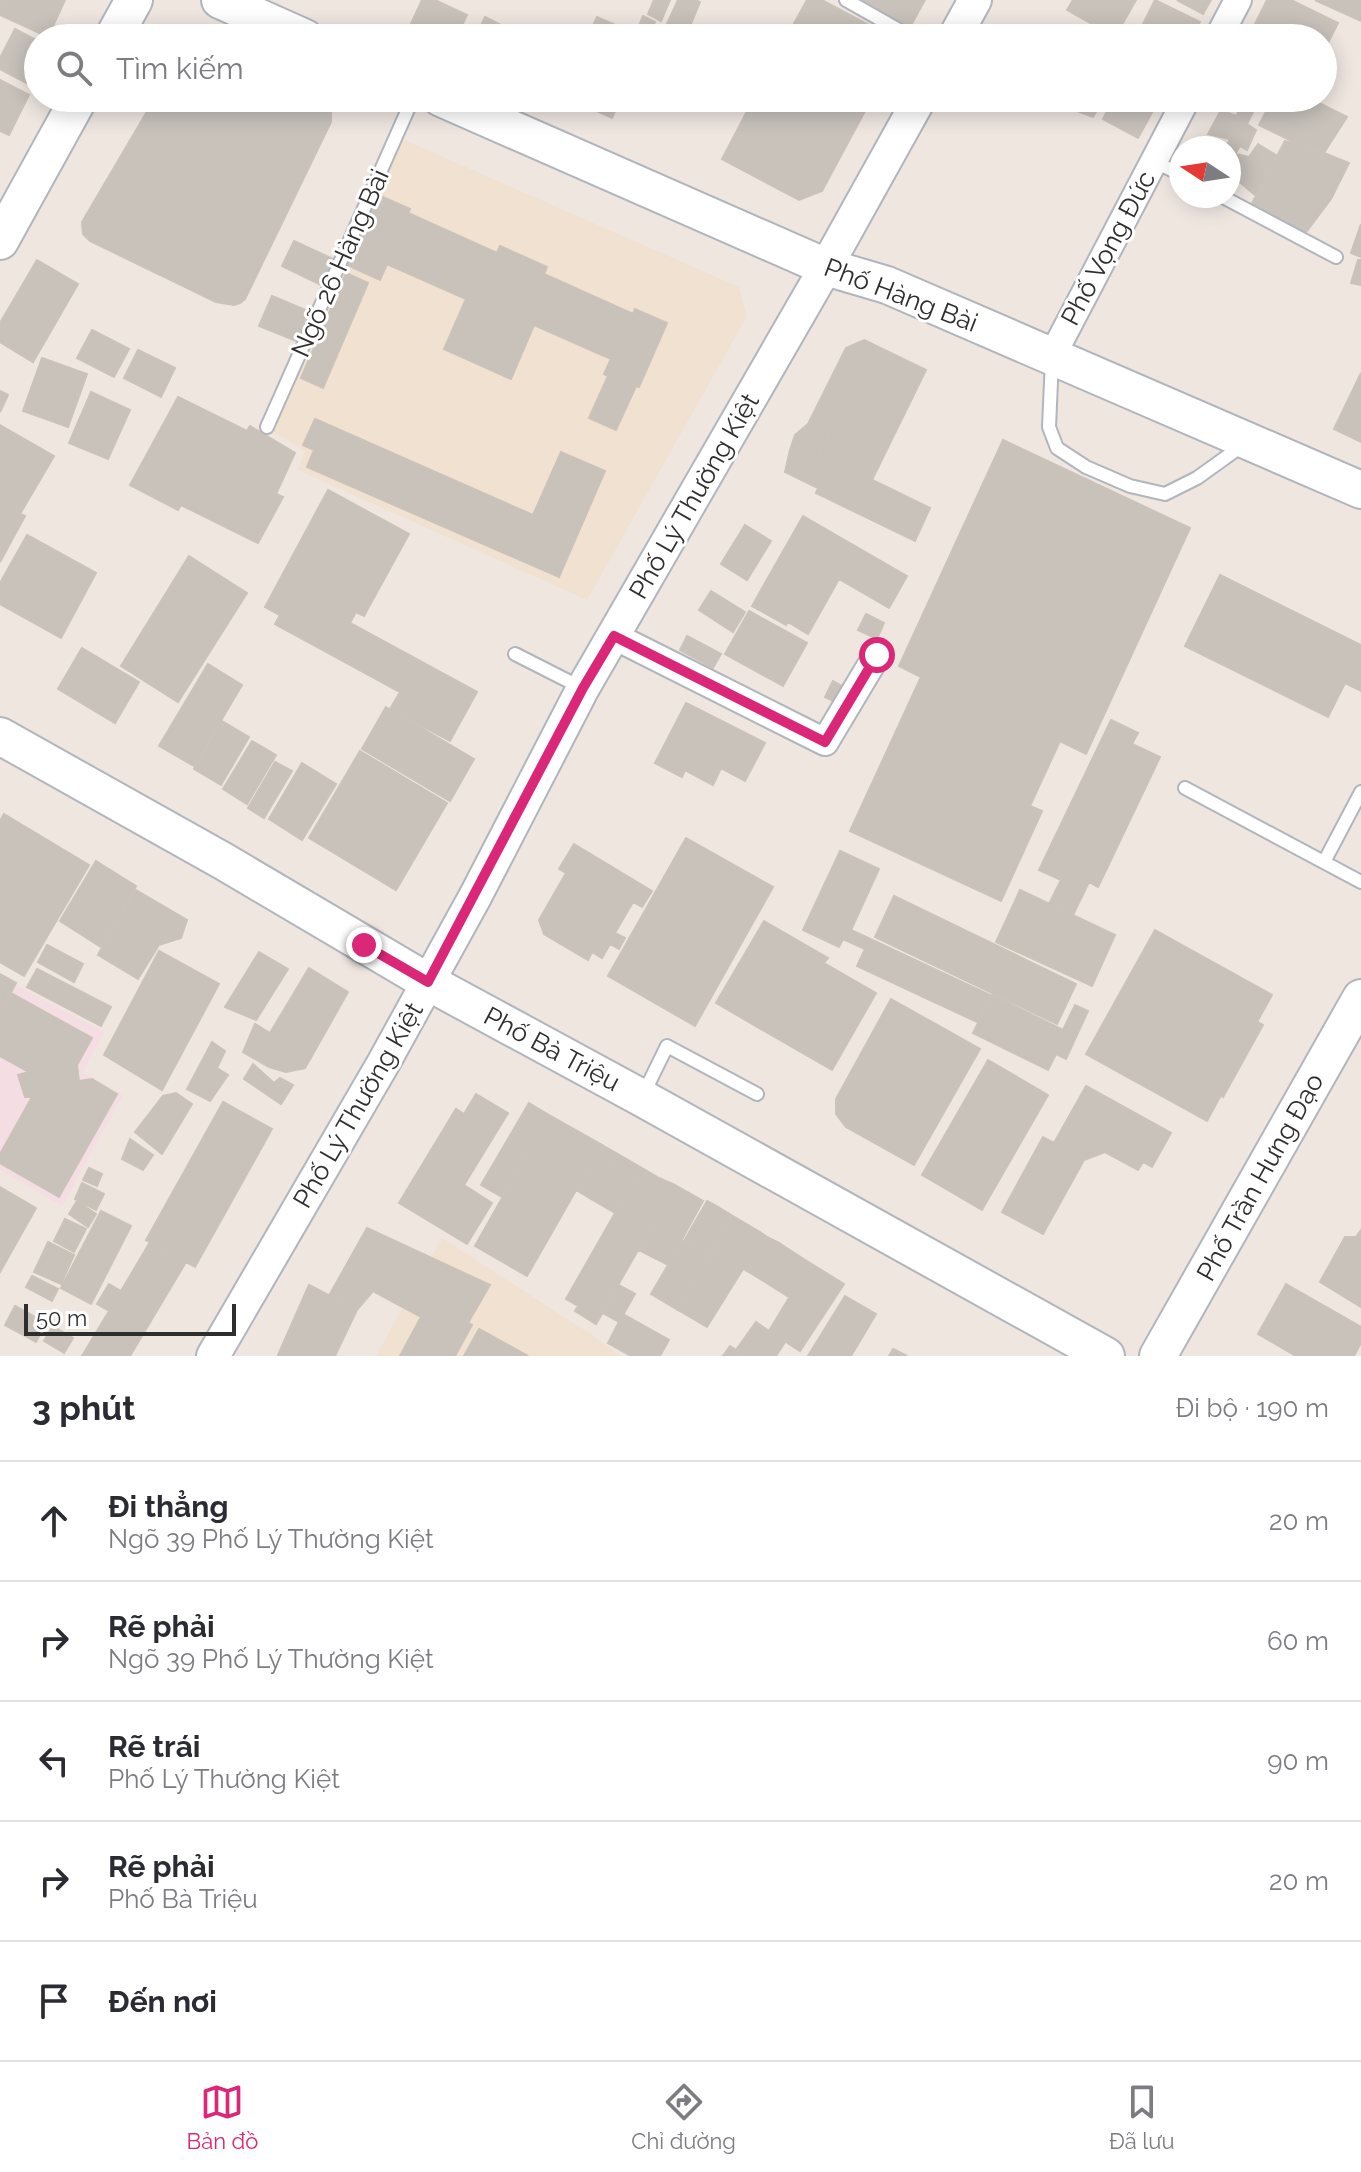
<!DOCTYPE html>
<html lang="vi">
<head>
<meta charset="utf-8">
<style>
  body { margin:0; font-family:Raleway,sans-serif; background:#f7f7f7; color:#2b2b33 }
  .compass { position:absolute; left:1169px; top:136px; width:72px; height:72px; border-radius:50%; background:#fff; box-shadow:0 4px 20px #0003; rotate:282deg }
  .scale { position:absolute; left:24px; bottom:20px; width:212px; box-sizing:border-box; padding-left:8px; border:4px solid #2e2e2e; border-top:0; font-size:22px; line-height:28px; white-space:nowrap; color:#2e2e2e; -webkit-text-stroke:6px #fff; paint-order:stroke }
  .stop { position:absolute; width:24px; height:24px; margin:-18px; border:6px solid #db2777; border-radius:50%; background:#fff }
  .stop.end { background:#db2777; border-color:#fff; box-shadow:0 2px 8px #0008 }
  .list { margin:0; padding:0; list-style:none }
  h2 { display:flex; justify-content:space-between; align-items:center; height:104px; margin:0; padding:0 32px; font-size:34px }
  h2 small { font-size:26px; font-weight:400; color:#7c7c81 }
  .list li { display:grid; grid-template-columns:52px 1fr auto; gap:24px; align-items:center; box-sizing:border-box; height:120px; padding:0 32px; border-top:2px solid #e1e1e2 }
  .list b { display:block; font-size:30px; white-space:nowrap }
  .list p { margin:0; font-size:26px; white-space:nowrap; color:#7c7c81 }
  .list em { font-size:26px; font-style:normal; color:#7c7c81 }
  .icon { flex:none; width:44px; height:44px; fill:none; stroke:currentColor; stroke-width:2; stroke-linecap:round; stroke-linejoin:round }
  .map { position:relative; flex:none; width:1361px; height:1356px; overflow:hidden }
  .search { position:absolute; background:#fff; box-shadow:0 4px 20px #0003; left:24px; right:24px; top:24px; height:88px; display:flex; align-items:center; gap:20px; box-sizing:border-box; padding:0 28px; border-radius:44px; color:#7c7c81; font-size:30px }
  .sheet { height:704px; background:#fff }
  nav { display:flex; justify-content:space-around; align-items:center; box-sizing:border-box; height:112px; border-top:2px solid #e1e1e2; background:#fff; font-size:22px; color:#7c7c81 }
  nav a { display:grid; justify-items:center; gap:4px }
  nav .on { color:#db2777 }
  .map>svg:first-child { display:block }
</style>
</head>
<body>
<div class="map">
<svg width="1361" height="1356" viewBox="0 0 1361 1356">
  <rect width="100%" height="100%" fill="#efe6e0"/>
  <!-- education -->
  <path fill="#f0e1d0" d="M395,136L739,287L747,316L587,600L298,470L305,451L267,428Z
    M442,1238L595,1337L621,1356H376Z"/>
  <!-- medical -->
  <path fill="#f5dee3" d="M0,977L105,1032L83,1072L123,1095L62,1206L0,1170Z"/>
  <!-- building -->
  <path fill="#c8c2bb" stroke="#cbc2b9" stroke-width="2" d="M0,0H65L48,37L0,15Z
    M422,0H435L467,15L456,38H435L410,26Z
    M654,0H670L661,21L648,14Z
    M678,0H695L700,2L685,38H670L662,35Z
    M807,0H822L893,38H786Z
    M856,0H925L909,29Z
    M1073,0H1136L1115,37L1067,10Z
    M1155,0L1200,22L1191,38H1136Z
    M1177,0H1211L1203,14Z
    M1267,0H1291L1338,23L1323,53V38H1248Z
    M1315,0H1361V21Z
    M643,16L655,22L649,35L638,28Z
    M485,17L527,38H475Z
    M597,17L645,38H587Z
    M15,29L38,41V89L0,69V58Z
    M0,80L29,95L9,135L0,131Z
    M155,98H323L331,107V122L245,299L240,303L234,305L216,302L90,241L83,234L82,222Z
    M568,98H621L612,118Z
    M754,98H872L822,191L799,200L722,159Z
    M1050,98H1104L1093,117L1067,107L1063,109Z
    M1114,98H1160L1138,138L1103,119Z
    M1273,98H1309L1347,117L1322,156L1259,125Z
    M1242,106L1253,112L1247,124L1256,130L1247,150L1240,146L1235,154L1226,148L1230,139L1208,134L1221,110L1236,116Z
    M1285,141L1324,153L1349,163L1331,199L1269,171Z
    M1258,144L1276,155L1269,171L1249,157Z
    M1235,154L1249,157L1269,171L1256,196L1229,173V164Z
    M1269,171L1331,199L1304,235L1250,207Z
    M376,194L410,209L408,213L497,253L500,246L547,267L544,274L633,314L635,309L667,323L639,387L636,386L616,430L589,418L608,376L604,374L611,359L534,325L511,379L444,349L466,299L387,264L380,280L345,264Z
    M1361,224V257L1351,253Z
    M294,241L333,259L321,285L282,266Z
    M37,260L78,284L33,362L0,342V323Z
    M1358,260H1361V285L1351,283Z
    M346,273L368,283L323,388L301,378Z
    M272,296L308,311L296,341L259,326Z
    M92,330L129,349L114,377L77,358Z
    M864,340L926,370L872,480L819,454L829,434L808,424L846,348Z
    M138,350L175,368L161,397L124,378Z
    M42,358L87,374L68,427L23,411Z
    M1361,373V442L1334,429Z
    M0,391L8,395L0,412Z
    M91,392L130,410L108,459L69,443Z
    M178,397L247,431L250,426L295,453L276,494L283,497L258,543L181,505L178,510L130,485Z
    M315,419L533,515L561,452L605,471L559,577L307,467L314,450L303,445Z
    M808,424L829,434L819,454L930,508L915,541L816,493L818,488L785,472L790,450L795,435Z
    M0,425L54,456L20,514L25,516L0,562Z
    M1003,440L1190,528L1086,754L1060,741L1030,806L1042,811L1001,901L850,831L921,677L899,666Z
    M328,490L409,534L364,616L356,612L350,623L477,692L450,741L390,709L400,692L275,624L280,615L265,607Z
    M803,516L907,576L889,608L839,579L808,634L788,622L786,625L752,606Z
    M745,525L771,541L747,580L721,564Z
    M27,535L96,573L61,638L0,604V583Z
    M189,556L247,593L178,702L121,666Z
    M1220,575L1361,645V691L1345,683L1328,717L1185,646Z
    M711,591L745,612L733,632L699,610Z
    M749,611L807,643L783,686L725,654Z
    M866,614L884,623L877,639L858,630Z
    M687,636L721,654L713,668L680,650Z
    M82,648L139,682L115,723L58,689Z
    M208,664L242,685L194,766L159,746Z
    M833,681L851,691L843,706L825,697Z
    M686,703L765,743L745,781L721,768L713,785L685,770L682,777L655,763Z
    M386,707L474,759L450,801L362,749Z
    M1111,720L1138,733L1132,744L1160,757L1098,887L1089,882L1073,915L1049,904L1061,880L1039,870Z
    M222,721L249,737L221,785L194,769Z
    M252,741L276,755L247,804L223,789Z
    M360,751L447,803L396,890L309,838Z
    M275,762L292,771L264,818L248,808Z
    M302,763L336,784L302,840L269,819Z
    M4,814L89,865L24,976L0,962V821Z
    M686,838L773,887L695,1026L608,976Z
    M574,844L652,891L642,907L633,902L615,933L625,938L619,949L610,944L602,958L592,952L588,960L544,934L539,920L566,873L559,869Z
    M840,851L879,869L851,930L990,995L977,1022L857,966L865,949L843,939L839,947L803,930Z
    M96,861L136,886L101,947L60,921Z
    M136,890L187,920L181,938L159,945L116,922Z
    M1020,890L1115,935L1092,986L996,942Z
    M894,896L1076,984L1057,1024L875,937Z
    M764,921L828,958L824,963L876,993L832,1070L716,1003Z
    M116,922L159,945L138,979L98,955Z
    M1155,930L1272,995L1257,1022L1263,1025L1223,1097L1221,1095L1207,1121L1086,1054Z
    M47,945L83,964L74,982L38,962Z
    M159,951L219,984L162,1090L104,1055Z
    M259,952L288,969L256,1020L225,1007Z
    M309,968L348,992L305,1068L286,1072L269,1067L243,1052L255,1024L270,1033Z
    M37,969L111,1007L101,1026L27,987Z
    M0,974L16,983L0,1014Z
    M11,993L92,1038L77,1065L79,1081L92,1079L117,1094L59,1197L0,1163V1154L32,1097H25L18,1075L29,1072L0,1056V1014Z
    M992,995L1063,1030L1075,1005L1088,1011L1066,1059L1056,1054L1048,1070L973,1033Z
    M891,999L980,1049L914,1165L846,1127L836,1114V1099Z
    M212,1042L225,1051L217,1068L228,1075L210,1101L187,1089Z
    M988,1060L1048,1095L982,1210L922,1175Z
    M253,1064L274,1083L280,1078L293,1085L281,1104L244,1079Z
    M1086,1086L1171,1133L1152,1167L1143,1162L1138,1170L1105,1152L1084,1160L1043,1234L1002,1212L1043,1137L1054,1143Z
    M176,1093L192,1104L162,1154L135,1132L163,1096Z
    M476,1094L508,1113L464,1185L492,1203L467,1244L399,1203L456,1109L464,1114Z
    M223,1102L272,1129L195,1267L146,1240Z
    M529,1103L549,1115L502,1197L481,1185Z
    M549,1115L602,1145L527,1276L475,1246Z
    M130,1139L153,1155L143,1170L122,1159Z
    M602,1145L618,1154L591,1199L576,1190Z
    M618,1154L642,1168L615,1213L591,1199Z
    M89,1168L102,1174L97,1186L83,1180Z
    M642,1168L659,1178L633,1223L615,1213Z
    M659,1178L675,1185L596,1324L575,1311L578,1306L566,1299L615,1213L633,1223Z
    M82,1183L104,1194L96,1210L75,1199Z
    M675,1185L703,1201L668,1265L639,1250Z
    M0,1187L36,1208L0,1272Z
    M77,1201L96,1214L88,1227L69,1214Z
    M707,1201L718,1207L695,1248L684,1241Z
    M718,1207L733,1216L709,1256L695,1248Z
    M101,1211L131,1226L91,1304L61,1288Z
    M733,1216L760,1232L739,1266L713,1250Z
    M65,1219L86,1229L74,1252L54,1241Z
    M367,1228L490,1285L468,1323L429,1302L421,1317L373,1291L357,1310L330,1294Z
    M1361,1230V1307L1320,1282L1345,1237H1356Z
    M760,1232L767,1237L747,1271L739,1266Z
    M767,1237L779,1243L757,1277L747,1271Z
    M682,1241L709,1256L678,1310L651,1294Z
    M48,1242L74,1255L61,1284L34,1272Z
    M150,1242L186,1262L130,1356H82L109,1311L97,1304L109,1284L121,1291Z
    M779,1243L810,1263L789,1297L757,1277Z
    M713,1250L743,1269L707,1327L678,1310Z
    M810,1263L844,1284L800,1351L769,1331Z
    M32,1276L58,1289L52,1301L26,1287Z
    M1286,1284L1361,1327V1343L1354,1356H1296L1258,1334Z
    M309,1285L357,1310L335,1356H280L278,1355Z
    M619,1285L635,1294L619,1322L603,1313Z
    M845,1296L876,1314L851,1356H808Z
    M429,1302L472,1325L455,1356H400Z
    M15,1306L46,1323L36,1342L5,1325Z
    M623,1314L669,1340L660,1356H631L608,1343Z
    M756,1322L785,1342L776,1356H745L736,1350Z
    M53,1326L73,1338L64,1353L44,1341Z
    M479,1329L528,1356H464Z
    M730,1346L745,1356H723Z
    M893,1349L907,1356H889Z"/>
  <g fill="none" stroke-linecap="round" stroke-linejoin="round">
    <!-- service casing -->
    <g stroke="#b0b5be" stroke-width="16">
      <path id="service" d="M846,0L913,38
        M1154,161L1181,175
        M1221,196L1336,257
        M1052,359L1049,427L1057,448L1086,467L1130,486L1165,494L1197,478L1243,445
        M267,427L413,98
        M515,654L580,687
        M1185,788L1361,882
        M1324,862L1361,792
        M643,1095L667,1046L757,1094"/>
    </g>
    <!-- minor casing -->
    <g stroke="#b0b5be" stroke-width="30">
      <path id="minor" d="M1218,38L1238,0
        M1052,356L1187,98
        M614,636L825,742L877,655"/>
    </g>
    <!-- tertiary casing -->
    <g stroke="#b0b5be" stroke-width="36">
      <path id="tertiary" d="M954,38L975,0
        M213,1356L384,1062L476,895L583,688L826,267L920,98"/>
    </g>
    <!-- secondary casing -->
    <g stroke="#b0b5be" stroke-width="40">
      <path id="secondary" d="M220,0L305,38
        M113,38L134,0
        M441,98L826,267L887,285L1361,490
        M0,241L79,98
        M0,736L223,861L428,982L642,1098L1106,1356
        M1158,1356L1361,998"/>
    </g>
    <!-- service -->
    <use href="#service" stroke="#fff" stroke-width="12"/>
    <!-- minor -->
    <use href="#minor" stroke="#fff" stroke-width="26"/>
    <!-- tertiary -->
    <use href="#tertiary" stroke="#fff" stroke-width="32"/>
    <!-- secondary -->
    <use href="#secondary" stroke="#fff" stroke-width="36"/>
  </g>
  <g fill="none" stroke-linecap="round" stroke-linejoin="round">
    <!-- route -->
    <path stroke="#db2777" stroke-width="10" d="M364,945L428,982L583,688L614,636L825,742L877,655"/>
  </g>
  <g text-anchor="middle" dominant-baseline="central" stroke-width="6" stroke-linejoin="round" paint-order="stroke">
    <!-- street labels -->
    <g font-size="26" fill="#2e2e2e" stroke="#fff">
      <text transform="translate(1108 248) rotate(-62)">Phố Vọng Đức</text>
      <text transform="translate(340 263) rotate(-66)">Ngõ 26 Hàng Bài</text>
      <text transform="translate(901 295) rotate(21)">Phố Hàng Bài</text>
      <text transform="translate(694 496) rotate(-60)">Phố Lý Thường Kiệt</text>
      <text transform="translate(552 1049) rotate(28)">Phố Bà Triệu</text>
      <text transform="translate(358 1105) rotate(-60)">Phố Lý Thường Kiệt</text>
      <text transform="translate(1260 1177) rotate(-61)">Phố Trần Hưng Đạo</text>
    </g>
  </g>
</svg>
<svg class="compass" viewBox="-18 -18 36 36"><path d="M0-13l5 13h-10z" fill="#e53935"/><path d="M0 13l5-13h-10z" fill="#7c7c81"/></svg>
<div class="scale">50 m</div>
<div class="stop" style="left:877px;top:655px"></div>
<div class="stop end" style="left:364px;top:945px"></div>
<div class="search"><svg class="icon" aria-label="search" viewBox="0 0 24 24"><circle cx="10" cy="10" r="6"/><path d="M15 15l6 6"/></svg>Tìm kiếm</div>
</div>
<section class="sheet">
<h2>3 phút<small>Đi bộ · 190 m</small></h2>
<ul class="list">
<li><svg class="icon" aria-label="ahead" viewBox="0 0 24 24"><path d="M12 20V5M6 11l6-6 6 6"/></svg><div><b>Đi thẳng</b><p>Ngõ 39 Phố Lý Thường Kiệt</p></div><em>20 m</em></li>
<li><svg class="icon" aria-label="right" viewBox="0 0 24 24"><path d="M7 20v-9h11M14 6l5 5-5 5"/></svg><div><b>Rẽ phải</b><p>Ngõ 39 Phố Lý Thường Kiệt</p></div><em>60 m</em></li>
<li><svg class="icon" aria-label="left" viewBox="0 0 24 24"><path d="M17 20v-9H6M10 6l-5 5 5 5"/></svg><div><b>Rẽ trái</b><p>Phố Lý Thường Kiệt</p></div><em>90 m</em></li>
<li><svg class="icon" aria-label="right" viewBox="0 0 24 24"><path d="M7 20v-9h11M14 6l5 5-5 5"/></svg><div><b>Rẽ phải</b><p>Phố Bà Triệu</p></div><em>20 m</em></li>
<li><svg class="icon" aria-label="arrive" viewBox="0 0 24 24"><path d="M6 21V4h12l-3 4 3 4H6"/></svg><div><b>Đến nơi</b></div></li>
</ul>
</section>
<nav>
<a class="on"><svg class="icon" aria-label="map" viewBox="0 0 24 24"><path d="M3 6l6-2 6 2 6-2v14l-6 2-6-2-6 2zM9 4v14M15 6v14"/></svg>Bản đồ</a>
<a><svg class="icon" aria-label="directions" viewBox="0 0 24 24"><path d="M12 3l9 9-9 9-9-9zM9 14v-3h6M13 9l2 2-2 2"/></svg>Chỉ đường</a>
<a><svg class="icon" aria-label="saved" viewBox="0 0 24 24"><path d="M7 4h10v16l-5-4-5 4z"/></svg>Đã lưu</a>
</nav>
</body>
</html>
